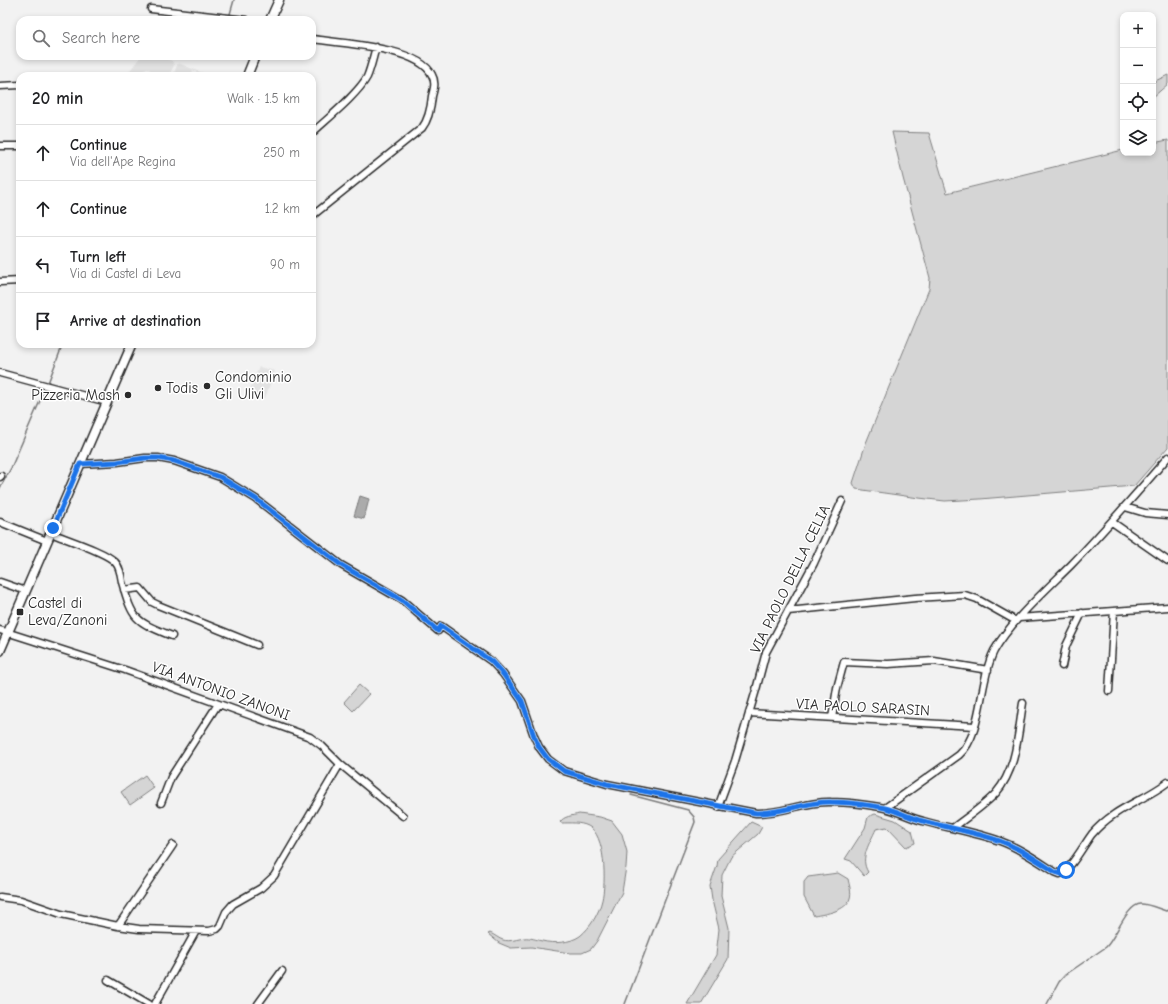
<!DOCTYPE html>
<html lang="en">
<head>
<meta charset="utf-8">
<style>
  body { margin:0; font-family:"Comic Neue",sans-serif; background:#f2f2f2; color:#202124 }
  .controls { position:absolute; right:12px; top:12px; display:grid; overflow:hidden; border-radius:8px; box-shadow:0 2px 6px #0003 }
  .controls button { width:36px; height:36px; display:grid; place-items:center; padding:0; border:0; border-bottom:1px solid #e0e0e0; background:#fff; color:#202124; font:20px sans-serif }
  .stop { position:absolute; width:12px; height:12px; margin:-9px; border:3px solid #1a73e8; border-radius:50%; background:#fff }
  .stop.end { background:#1a73e8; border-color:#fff; box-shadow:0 1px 4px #0008 }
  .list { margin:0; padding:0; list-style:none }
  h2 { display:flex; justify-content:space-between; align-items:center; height:52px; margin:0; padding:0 16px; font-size:17px }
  h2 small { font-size:13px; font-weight:400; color:#757577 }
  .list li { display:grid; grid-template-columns:26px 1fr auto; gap:12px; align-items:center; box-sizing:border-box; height:56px; padding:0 16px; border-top:1px solid #e0e0e0 }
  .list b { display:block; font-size:15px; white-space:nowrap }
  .list p { margin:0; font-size:13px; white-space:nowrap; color:#757577 }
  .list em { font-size:13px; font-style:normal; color:#757577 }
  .icon { flex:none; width:22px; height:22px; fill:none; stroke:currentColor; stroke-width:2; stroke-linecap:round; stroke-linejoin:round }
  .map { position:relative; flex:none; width:1168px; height:1004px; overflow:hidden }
  .search { position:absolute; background:#fff; box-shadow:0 2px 6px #0003; left:16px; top:16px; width:300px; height:44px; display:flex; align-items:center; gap:10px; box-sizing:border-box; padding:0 14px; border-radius:12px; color:#757577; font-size:15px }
  .panel { position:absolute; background:#fff; box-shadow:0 2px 6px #0003; left:16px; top:72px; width:300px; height:276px; border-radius:12px }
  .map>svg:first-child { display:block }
</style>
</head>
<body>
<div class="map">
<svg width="1168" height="1004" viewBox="0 0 1168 1004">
  <rect width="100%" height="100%" fill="#f2f2f2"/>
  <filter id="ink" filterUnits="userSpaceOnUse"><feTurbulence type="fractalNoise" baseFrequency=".025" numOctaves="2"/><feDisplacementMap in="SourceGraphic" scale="8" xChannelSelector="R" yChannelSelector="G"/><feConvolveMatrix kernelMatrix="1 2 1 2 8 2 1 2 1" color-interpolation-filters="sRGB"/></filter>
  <g filter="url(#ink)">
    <!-- built -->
    <path fill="#e3e3e3" d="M141,56H159L172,61L174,65L169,76H147L150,70L146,68L141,76H127L128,73Z
      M178,63L210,76H204L193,70L192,73L197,76H173Z
      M259,367L275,371L265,398L246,399Z"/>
    <!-- green -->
    <path fill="#d5d5d5" stroke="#808080" d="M1168,75V84L1153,97V82Z
      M892,132L929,133L947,193L1123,150V153H1153V143L1168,140V447L1134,486L980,499L945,501L919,498L856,489L853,483L866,443L929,289L930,278L927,267L903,178Z
      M359,685L369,694L353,711L344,702Z
      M145,775L154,788L130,805L121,792Z
      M579,814L600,817L612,821L622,834L627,852L626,867L622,892L597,941L591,949L582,953H570L531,947L511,948L499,943L488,934L490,933C495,935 499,939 503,940C510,942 518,939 524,938C530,937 537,940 542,941C554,944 570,943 580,936C591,927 599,913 602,900C606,883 606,834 588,826C580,822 570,823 561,823L560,822C564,816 572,816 579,814Z
      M875,814L895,820L912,831L915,843L906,847L887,827L876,829C870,843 859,858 868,872L864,876L851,861L845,859L865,828L868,817Z
      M751,822L762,827L758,834L731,857L722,875L721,896L729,928L728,959L701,1004H687L716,955L719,929L712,900L710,886L717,866L718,859Z
      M838,873L848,879C849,884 852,893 850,898C847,911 825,914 814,916L804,897V882L808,877Z"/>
    <!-- water -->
    <path fill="#ababab" stroke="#787878" d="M360,496L369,499L364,519L354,516Z"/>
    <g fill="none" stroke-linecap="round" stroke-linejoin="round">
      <!-- stream -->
      <path stroke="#787878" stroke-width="1.5" d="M230,14L234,0
        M48,383L63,344
        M0,488L11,468L46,387
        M625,1004L695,822L694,817L688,810L631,795
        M1047,1004L1059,982L1065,975L1106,947C1116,937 1127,904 1141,904C1149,904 1159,909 1166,911L1168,910"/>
      <!-- street casing -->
      <g stroke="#2b2b2b" stroke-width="9">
        <path id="street" d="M151,9L246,20
          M312,39C340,43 419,47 432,75C436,82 434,89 432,96C431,107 429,119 422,128L312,216
          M0,86L20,85
          M312,133C327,119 358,94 367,77C371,68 373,57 376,47
          M0,146H20
          M0,282L20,281
          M0,373L107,402
          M80,464L117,462L145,458H158L174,461L220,477L256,499L341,565L402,600L438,631L441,626L491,661L503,674L522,701L534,736L539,747L548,759L564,771L607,784L756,813C782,814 805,801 831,802C846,802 871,805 885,808C898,811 910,818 923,821C948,828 975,832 1000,841C1020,848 1038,861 1055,872L1060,874C1070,871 1085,843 1092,834C1115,807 1142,802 1168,782
          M0,477L1,476
          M1125,507L1145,513L1168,515
          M0,522L47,541
          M1112,522L1168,561
          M51,533C65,539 106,552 115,562C120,567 121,575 122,582C133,621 135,621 172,636
          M0,582L26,591
          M124,590L140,588L152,602L158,605L257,645
          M788,611L915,598L965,595L977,599L1016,621
          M1019,618L1168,607
          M0,630L125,670L310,737L322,746L340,764L403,816
          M1062,666L1066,646L1082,613
          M1109,691L1114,611
          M749,713L975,726
          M832,718L837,688L844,662L888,664L934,661L988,670
          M161,803L171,777L218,704
          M718,807L735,761L756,690L766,652L814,563L842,501
          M885,808L959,755C983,734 979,680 994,651C1010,622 1047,589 1071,565C1105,530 1136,494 1168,457
          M953,828C967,817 984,806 996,793C1017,769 1018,733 1023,703
          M0,897L21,900L61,914L118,926L139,929L209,931L217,929L220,926L226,912L233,904L261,888L274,876L340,764
          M118,926L173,845
          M108,980L149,1004
          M155,1004L196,931
          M258,1004L282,971"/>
      </g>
      <!-- secondary casing -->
      <g stroke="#2b2b2b" stroke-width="11">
        <path id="secondary" d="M270,20L279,0
          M247,76L255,56
          M0,651L132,344"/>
      </g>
      <!-- street -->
      <use href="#street" stroke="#fff" stroke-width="6"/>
      <!-- secondary -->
      <use href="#secondary" stroke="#fff" stroke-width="8"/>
    </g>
  </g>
  <g fill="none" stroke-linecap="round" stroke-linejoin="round" filter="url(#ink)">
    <!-- route -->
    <path stroke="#1a73e8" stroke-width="5" d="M53,528L80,464L117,462L145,458H158L174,461L220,477L256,499L341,565L402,600L438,631L441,626L491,661L503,674L522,701L534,736L539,747L548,759L564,771L607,784L756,813C782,814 805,801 831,802C846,802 871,805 885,808C898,811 910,818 923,821C948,828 975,832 1000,841C1020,848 1038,861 1055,872L1061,874L1066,870"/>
  </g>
  <!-- markers -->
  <g fill="#2b2b2b" stroke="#fff" stroke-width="1.5">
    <circle cx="207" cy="386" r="4"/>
    <circle cx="158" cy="388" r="4"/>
    <circle cx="128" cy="395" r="4"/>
    <rect x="16" y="608" width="8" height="8" rx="2"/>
  </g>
  <g text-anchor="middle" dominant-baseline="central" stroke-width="3" stroke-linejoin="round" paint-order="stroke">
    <!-- poi labels -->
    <g font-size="15" fill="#2b2b2b" stroke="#fff" text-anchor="start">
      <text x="215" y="377">Condominio<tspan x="215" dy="17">Gli Ulivi</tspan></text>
      <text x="166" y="388">Todis</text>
      <text x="120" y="395" text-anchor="end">Pizzeria Mash</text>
      <text x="28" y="603">Castel di<tspan x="28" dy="17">Leva/Zanoni</tspan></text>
    </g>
    <!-- street labels -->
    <g font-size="15" fill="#2b2b2b" stroke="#fff">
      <text transform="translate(790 579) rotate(-64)">VIA PAOLO DELLA CELIA</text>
      <text transform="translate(221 691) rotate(20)">VIA ANTONIO ZANONI</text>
      <text transform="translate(863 707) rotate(3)">VIA PAOLO SARASIN</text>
    </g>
  </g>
</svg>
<div class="controls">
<button>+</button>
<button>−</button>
<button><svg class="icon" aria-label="locate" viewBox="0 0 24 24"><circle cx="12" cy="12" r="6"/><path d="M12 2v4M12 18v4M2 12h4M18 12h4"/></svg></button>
<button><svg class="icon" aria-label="layers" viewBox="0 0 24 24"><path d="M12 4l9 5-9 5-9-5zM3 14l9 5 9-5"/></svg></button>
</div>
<div class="stop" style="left:1066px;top:870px"></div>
<div class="stop end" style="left:53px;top:528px"></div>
<div class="search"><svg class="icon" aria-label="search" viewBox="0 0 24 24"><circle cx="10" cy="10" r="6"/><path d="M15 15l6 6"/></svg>Search here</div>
<section class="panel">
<h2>20 min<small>Walk · 1.5 km</small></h2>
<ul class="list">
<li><svg class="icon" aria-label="ahead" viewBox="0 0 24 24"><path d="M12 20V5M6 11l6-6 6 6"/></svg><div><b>Continue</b><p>Via dell'Ape Regina</p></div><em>250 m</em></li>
<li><svg class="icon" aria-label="ahead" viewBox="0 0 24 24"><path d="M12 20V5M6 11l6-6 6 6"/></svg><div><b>Continue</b></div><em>1.2 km</em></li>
<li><svg class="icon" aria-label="left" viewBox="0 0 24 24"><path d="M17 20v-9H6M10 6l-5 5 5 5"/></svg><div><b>Turn left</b><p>Via di Castel di Leva</p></div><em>90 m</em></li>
<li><svg class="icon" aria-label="arrive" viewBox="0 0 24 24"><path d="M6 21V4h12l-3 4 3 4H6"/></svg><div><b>Arrive at destination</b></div></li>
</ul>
</section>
</div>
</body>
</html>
